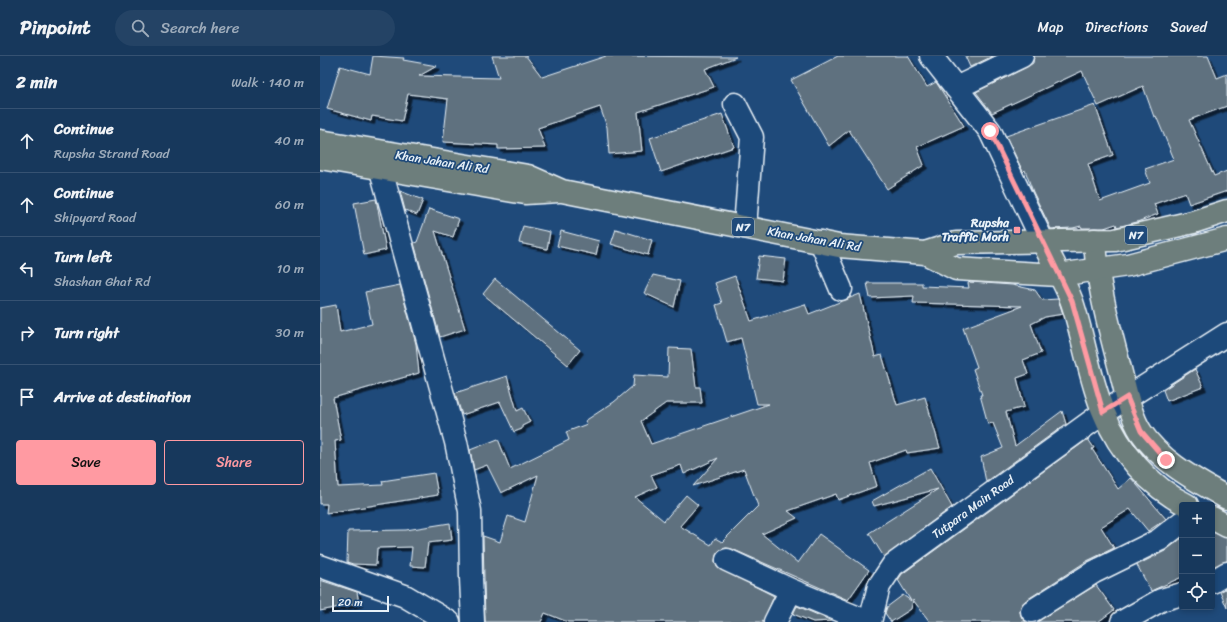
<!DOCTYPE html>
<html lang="en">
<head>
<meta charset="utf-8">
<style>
  body { margin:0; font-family:Sriracha,sans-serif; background:#244365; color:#f1f3f6 }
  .controls { position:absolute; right:12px; bottom:12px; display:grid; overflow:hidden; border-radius:4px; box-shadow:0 2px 6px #0003 }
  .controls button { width:36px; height:36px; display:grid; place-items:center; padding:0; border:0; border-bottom:1px solid #365272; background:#17385c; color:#f1f3f6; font:20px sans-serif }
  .scale { position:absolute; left:12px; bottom:10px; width:57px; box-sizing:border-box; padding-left:4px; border:2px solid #e8f1f8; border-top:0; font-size:11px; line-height:14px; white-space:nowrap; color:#e8f1f8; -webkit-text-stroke:3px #1f4a7a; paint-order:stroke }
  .stop { position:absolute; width:12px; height:12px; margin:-9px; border:3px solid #ff9aa2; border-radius:50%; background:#fff }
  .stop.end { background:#ff9aa2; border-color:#fff; box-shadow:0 1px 4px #0008 }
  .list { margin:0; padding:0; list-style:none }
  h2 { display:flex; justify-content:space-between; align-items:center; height:52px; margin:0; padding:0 16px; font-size:17px }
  h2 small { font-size:13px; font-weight:400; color:#9eacbb }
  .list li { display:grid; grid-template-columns:26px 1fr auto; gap:12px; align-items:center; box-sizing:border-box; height:64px; padding:0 16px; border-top:1px solid #365272 }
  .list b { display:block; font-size:15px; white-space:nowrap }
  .list p { margin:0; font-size:13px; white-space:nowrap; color:#9eacbb }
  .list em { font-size:13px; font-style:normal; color:#9eacbb }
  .actions { display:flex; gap:8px; padding:12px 16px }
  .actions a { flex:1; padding:9px 0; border:1px solid #ff9aa2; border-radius:4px; text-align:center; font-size:14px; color:#ff9aa2 }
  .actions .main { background:#ff9aa2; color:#111 }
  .icon { flex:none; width:22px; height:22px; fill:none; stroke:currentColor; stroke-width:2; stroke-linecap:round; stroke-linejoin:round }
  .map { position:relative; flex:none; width:907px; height:566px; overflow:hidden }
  header { display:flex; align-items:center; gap:24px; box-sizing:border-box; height:56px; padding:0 20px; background:#17385c; border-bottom:1px solid #365272 }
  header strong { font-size:19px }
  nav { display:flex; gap:22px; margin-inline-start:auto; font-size:14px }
  .search { width:280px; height:36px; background:#244365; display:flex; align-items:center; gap:10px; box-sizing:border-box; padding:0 14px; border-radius:22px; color:#9eacbb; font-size:15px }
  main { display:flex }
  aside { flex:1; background:#17385c }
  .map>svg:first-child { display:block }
</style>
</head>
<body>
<header>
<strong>Pinpoint</strong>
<div class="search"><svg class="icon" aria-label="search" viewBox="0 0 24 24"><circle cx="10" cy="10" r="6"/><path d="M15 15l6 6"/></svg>Search here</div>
<nav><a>Map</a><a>Directions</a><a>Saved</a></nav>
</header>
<main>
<aside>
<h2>2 min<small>Walk · 140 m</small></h2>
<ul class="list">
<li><svg class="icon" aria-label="ahead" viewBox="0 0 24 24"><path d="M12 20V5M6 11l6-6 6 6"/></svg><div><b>Continue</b><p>Rupsha Strand Road</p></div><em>40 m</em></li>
<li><svg class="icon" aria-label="ahead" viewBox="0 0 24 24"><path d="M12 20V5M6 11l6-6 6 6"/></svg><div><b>Continue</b><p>Shipyard Road</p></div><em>60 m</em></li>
<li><svg class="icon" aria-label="left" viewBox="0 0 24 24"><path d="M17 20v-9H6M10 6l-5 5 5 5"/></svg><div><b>Turn left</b><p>Shashan Ghat Rd</p></div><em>10 m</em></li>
<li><svg class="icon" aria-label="right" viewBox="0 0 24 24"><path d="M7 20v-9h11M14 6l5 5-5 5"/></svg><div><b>Turn right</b></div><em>30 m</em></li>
<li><svg class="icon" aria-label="arrive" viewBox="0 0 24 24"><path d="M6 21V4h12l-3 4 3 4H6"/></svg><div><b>Arrive at destination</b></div></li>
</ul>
<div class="actions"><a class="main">Save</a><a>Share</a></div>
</aside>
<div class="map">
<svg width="907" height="566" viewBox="0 0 907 566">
  <defs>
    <filter id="shadow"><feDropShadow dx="3.5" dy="3.5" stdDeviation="0" flood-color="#0009"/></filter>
  </defs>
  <rect width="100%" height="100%" fill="#1f4a7a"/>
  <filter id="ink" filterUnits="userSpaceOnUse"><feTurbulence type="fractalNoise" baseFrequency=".025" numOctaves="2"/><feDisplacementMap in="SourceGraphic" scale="8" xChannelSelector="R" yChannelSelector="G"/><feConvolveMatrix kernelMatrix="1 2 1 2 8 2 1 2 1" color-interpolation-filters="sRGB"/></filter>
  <g filter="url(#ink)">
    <!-- building -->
    <path fill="#5e717f" stroke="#e8f1f8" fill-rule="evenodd" filter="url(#shadow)" d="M53,0L84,2L83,4L117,10L99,20L179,22L172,0H206L222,21L286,0L416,1L385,13L394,31L318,56L322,95L289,98L287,71L280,51L218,72L225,92L178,93V89L123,86L128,43L88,38L82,65L52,60L51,65L7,53L20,10L50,18Z
      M518,0H588L607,31L616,26L644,70L597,91L604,109L567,133L529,74L509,90L471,24Z
      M645,0H673L650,11Z
      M714,0H888L897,22L907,18V50L869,64L894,120L907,115V135L869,148L865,137L834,148L838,158L817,166L797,171L796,168L784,172H762L761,170L753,172L731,173L713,136L705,114L703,116L686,80L775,49L793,99L768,108L780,145L830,127L825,113L854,103L836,60L834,61L823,30L778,50L762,15L672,57L656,36L707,11L713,7Z
      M402,58L414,91L341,116L330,82Z
      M80,135L103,144L97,159L85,154Z
      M56,143L66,194L44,199L34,147Z
      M109,153L139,163L133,181L115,175L145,273L120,281L94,187L97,186Z
      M203,170L230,176L227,193L199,187Z
      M296,173L332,184L328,199L291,188Z
      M241,175L279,185L276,199L237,190Z
      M439,200L466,203L463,225L436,222Z
      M333,219L360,225L354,251L324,237Z
      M415,220L431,265L485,248L489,258L540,238L555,301L562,299L577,349L605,341L620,392L587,397L586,394L550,407L557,430L518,444L516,438L468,455L477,462L442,478L478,507L499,478L549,514L528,544L412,493L406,492L400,494L396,499L395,505L397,511L454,540L443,566H248L225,557L221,566H165L163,480L180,486L188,460L205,466L218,419L181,437L167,409L154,414L150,394L178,383L190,413L249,384L246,376L267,368L265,365L294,346L313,330L314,319L348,321L349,292L371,293L376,331H380L382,347H346L321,365L331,388L449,348H437L421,282L407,286L396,249L402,247L395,227ZM398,402L373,430L424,413L438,450L402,486L395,482L391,489L360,470L378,449L366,439L344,465L315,441L337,431L331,419L361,409L364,418Z
      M175,223L260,294L248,309L163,238Z
      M651,226L692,229L715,234L722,244L738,243L743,258L725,261L711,268L721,297L703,304L708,318L697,322L704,351L686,356L695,390L742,355L746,368L666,426L661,401L683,392L673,367L668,368L660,339H662L653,313L657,311L643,272L702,250L593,247L594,240L550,242L547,227H602V230L649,232L648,227Z
      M80,229L96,288L99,317L13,342L21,384L15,385L18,431L63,429L62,425L114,417L118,439L6,457L7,448H0V252L16,249L20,276L52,268L45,236Z
      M875,313L883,331L847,345L843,334Z
      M187,320L197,355L203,352L210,366L202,370V373L194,376L180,346L142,359L135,337Z
      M768,383L774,392L772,393L798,433L811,422L846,463L828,475L810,453L781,471L794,492L767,505L705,545L701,550L700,556L702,562L706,566H610L593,544L591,553L571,566L565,557L567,551L583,539L591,545L578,524L582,518Z
      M610,412L632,451L564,501L549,477L618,433L554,450L552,445Z
      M130,467L132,484L108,487L105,511L90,510L92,491L57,492L56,509L33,508L27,506L28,475L86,474Z
      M892,476L907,482V505L892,511Z
      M862,482V521L831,535L817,509L845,495Z
      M0,524L37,536L39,547L0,555Z
      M776,529L794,554L778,566H717Z
      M907,532V552L900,536Z
      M477,550L512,565L493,566L473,558Z"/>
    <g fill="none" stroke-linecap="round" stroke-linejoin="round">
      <!-- minor casing -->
      <g stroke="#e8f1f8" stroke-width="25">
        <path id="minor" d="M611,0L670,75L723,186
          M636,32L702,0
          M415,48L432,81L425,171
          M56,96L136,386L150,455L151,522L153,566
          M501,186L521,233
          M407,504L471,534
          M0,510L85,540L129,566
          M892,526L907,517
          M712,555L774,516L839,484L862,466
          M455,566L471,534L548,566
          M550,566L559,530L573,509L783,357L907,278
          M802,566L841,544L862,538"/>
      </g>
      <!-- major casing -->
      <g stroke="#e8f1f8" stroke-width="25">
        <path id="major" d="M775,184C777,228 789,270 800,313C805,332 810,359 821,376C842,407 876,424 907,442
          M723,186C732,206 745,226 752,246C764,282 769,322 784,357C799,395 830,431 867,449
          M892,462L907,470"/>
      </g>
      <!-- highway casing -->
      <g stroke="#e8f1f8" stroke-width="25">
        <path id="highway" d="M0,85L208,120L242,135L519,190L605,197L636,187L795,184L873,166L907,155
          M0,102L205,137L239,135
          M605,197L636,213L738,219L808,209L907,183"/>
      </g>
      <!-- minor -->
      <use href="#minor" stroke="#1f4a7a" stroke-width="22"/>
      <!-- major -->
      <use href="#major" stroke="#6d7e7c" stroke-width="22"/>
      <!-- highway -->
      <use href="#highway" stroke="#6d7e7c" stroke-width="22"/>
    </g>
  </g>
  <g fill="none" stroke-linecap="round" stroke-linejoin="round" filter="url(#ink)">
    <!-- route -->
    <path stroke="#ff9aa2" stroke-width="5" d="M670,75L752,245L783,356L807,341L821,375L846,404"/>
  </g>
  <!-- markers -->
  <rect fill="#ff9aa2" stroke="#1f4a7a" stroke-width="1.5" x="693" y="170" width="8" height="8" rx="2"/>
  <g text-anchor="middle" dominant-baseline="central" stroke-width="3.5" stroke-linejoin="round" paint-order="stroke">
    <!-- shield labels -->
    <g fill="#1f4a7a" stroke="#acbfd2" stroke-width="1">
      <rect x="412" y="162" width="22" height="18" rx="3"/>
      <rect x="805" y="170" width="22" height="18" rx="3"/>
    </g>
    <g font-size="11" font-weight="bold" fill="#e8f1f8">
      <text x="423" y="171">N7</text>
      <text x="816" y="179">N7</text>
    </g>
    <!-- street labels -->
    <g font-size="12" fill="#e8f1f8" stroke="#1f4a7a">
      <text transform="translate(122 106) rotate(9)">Khan Jahan Ali Rd</text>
      <text transform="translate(494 183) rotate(10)">Khan Jahan Ali Rd</text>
      <text transform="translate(653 451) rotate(-36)">Tutpara Main Road</text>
    </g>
    <!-- poi labels -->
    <g font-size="12" font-weight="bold" fill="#e8f1f8" stroke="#1f4a7a" text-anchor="end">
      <text x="689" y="167">Rupsha<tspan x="689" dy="14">Traffic Morh</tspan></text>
    </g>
  </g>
</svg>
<div class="controls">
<button>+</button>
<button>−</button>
<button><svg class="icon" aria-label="locate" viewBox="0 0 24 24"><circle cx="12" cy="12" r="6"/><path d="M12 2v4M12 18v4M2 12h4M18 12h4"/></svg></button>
</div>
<div class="scale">20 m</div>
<div class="stop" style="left:670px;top:75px"></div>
<div class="stop end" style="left:846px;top:404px"></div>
</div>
</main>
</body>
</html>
